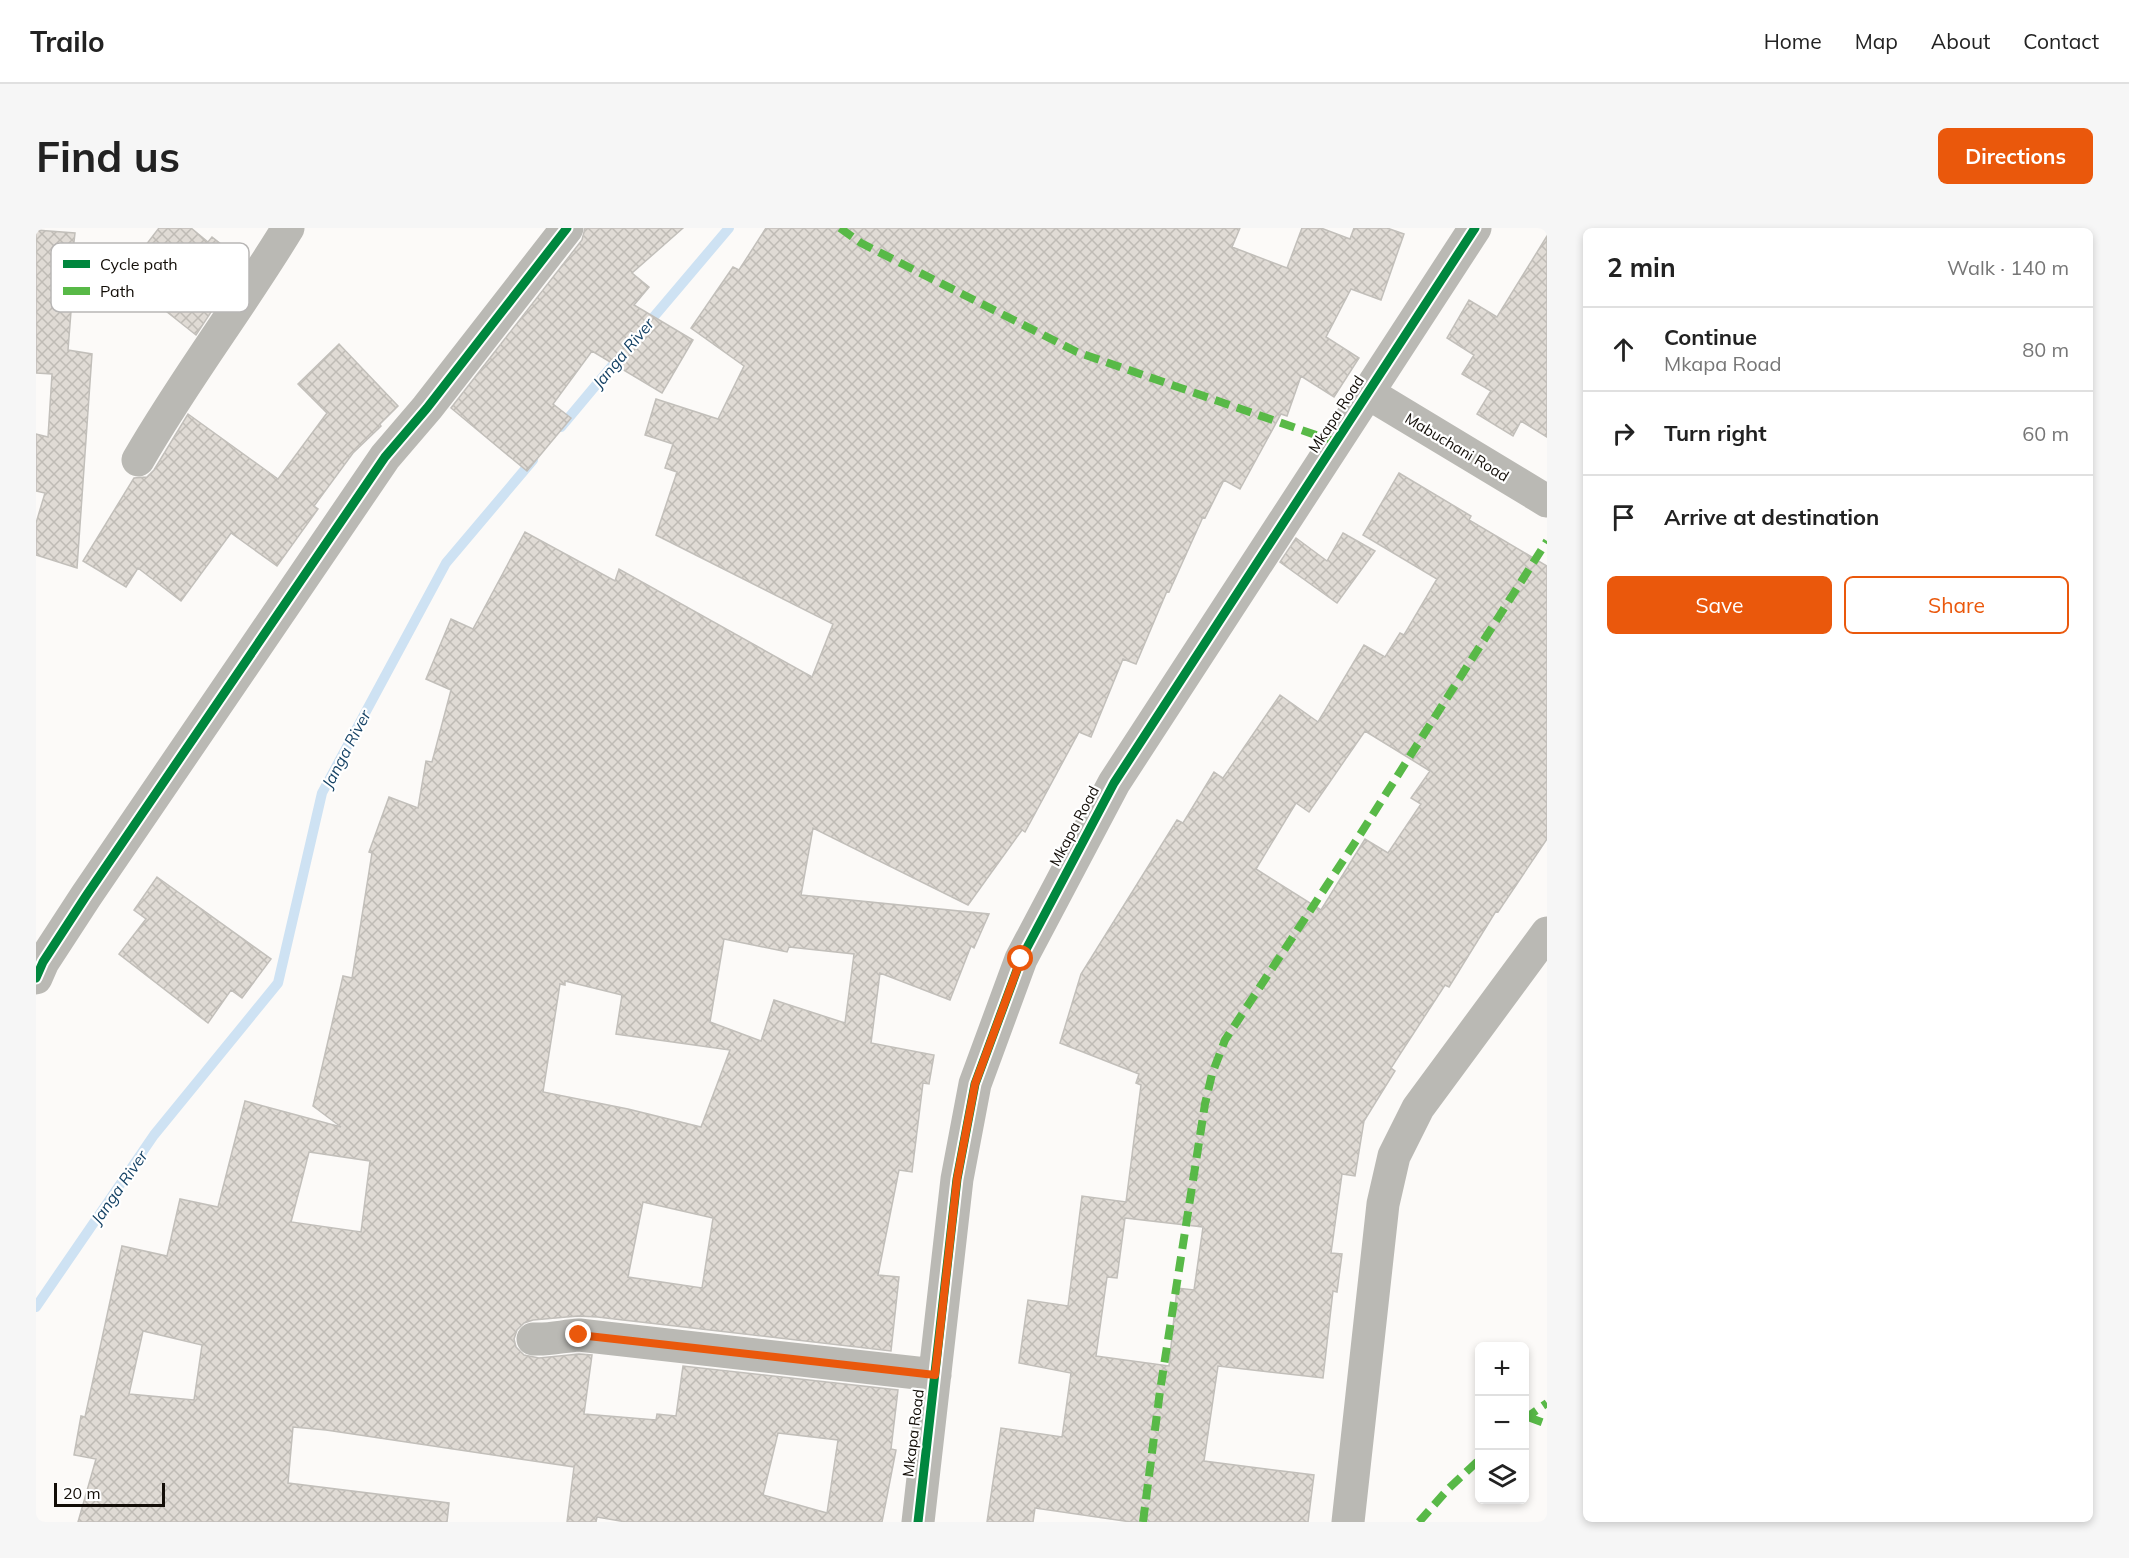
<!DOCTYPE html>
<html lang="en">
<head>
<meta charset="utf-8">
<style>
  body { margin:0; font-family:Mulish,sans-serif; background:#f6f6f6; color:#222 }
  .controls { position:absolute; right:18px; bottom:18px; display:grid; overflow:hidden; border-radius:9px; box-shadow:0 3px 9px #0003 }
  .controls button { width:54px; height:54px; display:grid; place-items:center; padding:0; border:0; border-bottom:2px solid #e0e0e0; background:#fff; color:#222; font:30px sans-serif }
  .scale { position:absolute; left:18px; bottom:15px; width:111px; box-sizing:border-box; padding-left:6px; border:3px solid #120d07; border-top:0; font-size:16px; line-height:21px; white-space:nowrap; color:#120d07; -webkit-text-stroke:4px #fff; paint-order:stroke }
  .stop { position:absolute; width:18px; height:18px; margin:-14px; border:4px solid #ea580c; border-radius:50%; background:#fff }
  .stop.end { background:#ea580c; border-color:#fff; box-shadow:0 2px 6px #0008 }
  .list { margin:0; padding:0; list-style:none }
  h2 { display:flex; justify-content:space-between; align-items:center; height:78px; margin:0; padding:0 24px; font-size:26px }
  h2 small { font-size:20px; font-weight:400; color:#767676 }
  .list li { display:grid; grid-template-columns:39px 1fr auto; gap:18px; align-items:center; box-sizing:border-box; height:84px; padding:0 24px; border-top:2px solid #e0e0e0 }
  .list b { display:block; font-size:22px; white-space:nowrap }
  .list p { margin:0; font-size:20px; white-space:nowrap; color:#767676 }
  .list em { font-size:20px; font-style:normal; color:#767676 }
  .actions { display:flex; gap:12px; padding:18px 24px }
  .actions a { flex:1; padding:14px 0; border:2px solid #ea580c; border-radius:9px; text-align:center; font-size:21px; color:#ea580c }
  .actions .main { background:#ea580c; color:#fff }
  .icon { flex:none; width:33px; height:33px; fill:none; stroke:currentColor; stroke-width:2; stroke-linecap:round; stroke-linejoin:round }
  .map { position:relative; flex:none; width:1511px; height:1294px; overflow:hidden; border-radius:9px }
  header { display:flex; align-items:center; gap:36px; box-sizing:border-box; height:84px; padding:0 30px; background:#fff; border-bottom:2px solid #e0e0e0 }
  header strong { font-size:28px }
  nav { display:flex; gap:33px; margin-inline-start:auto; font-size:21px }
  .intro { display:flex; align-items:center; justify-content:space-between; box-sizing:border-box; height:144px; padding:0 36px }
  h1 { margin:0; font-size:42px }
  .button { padding:15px 27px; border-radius:9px; background:#ea580c; color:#fff; font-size:21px; font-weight:700 }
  main { display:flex; gap:36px; padding:0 36px }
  aside { flex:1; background:#fff; border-radius:9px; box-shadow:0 3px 9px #0003 }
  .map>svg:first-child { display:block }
</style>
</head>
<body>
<header>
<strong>Trailo</strong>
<nav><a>Home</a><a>Map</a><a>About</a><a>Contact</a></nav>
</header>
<div class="intro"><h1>Find us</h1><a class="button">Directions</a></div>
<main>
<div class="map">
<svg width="1511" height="1294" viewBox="0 0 1511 1294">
  <defs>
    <pattern id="building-cross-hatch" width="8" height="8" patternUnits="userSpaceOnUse" patternTransform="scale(1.5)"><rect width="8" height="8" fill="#e0dbd5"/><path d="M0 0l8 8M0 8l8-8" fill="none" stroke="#bfbbb5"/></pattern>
  </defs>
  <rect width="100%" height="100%" fill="#fcfaf8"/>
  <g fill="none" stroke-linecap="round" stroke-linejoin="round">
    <!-- stream -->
    <path stroke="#cee2f3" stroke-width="10" d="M610,98L693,0
      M525,199L586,126
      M0,1079L118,907L242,755L286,565L410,335L497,232"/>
  </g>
  <!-- building -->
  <path fill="url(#building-cross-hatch)" stroke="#c2bfba" stroke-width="1.5" fill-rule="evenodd" d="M123,0H155L172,14L176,9L208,34L160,107L86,48Z
    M549,0H647L596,45L613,59L598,77L657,112L626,165L556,123L517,176L535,190L491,243L415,180L546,12Z
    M730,0H1204L1196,19L1251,40L1266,0H1285L1314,11L1318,0H1351L1368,6L1345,72L1315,61L1290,109L1323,130L1298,169L1265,148L1251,188L1245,186L1204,261L1188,252L1169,290L1167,289L1133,364L1131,363L1100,436L1087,431L1055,509L1043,504L989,604L986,602L932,677L777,600L765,667L953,686L938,720L935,718L914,772L844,745L835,815L898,827L893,856L887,855L876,944L863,942L842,1047L863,1049L855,1123L561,1089L542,1088L497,1092L488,1095L481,1102L478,1111L480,1119L488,1127L503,1130L543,1126L556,1127L548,1186L620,1192L621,1186L640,1188L647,1138L862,1162L855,1221L860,1222L846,1294H590L561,1289L560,1294H531L538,1239L290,1202L257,1199L252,1255L413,1275L411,1294H42L60,1231L38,1227L45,1188L49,1189L86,1018L131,1028L144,971L182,979L209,873L305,899L277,878L307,748L316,750L336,625L333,624L353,569L382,580L390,533L396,534L415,462L390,451L415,391L437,401L489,304L579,353L583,341L776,449L797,396L620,307L641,244L629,240L637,216L609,207L620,171L682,191L708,138L655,100L697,39L703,42ZM688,711L751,724L753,719L818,726L809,795L738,772L725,813L674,794ZM529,753L586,767L580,806L694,822L665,899L592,881L507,864L524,756L529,757ZM273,924L334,933L325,1004L255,994ZM607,974L677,990L666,1060L592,1049ZM107,1103L166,1117L158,1172L93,1166ZM742,1205L802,1212L791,1285L727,1267Z
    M0,2L39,5L36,32H39L32,122L56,126L41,340L0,327V295L9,265L0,263V206L12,209L16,146L0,145Z
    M1511,8V209L1485,193L1477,208L1441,186L1455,163L1426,146L1438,127L1411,110L1433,72L1461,89Z
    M303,116L362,178L344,196L345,198L317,225L278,278L282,281L241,338L195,305L145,373L102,340L90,359L47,333L98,250L111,249L118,242L152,186L242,251L291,185L262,156Z
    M1363,245L1435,288L1433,292L1511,338V611L1462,684L1460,683L1413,759L1409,757L1355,840L1359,843L1328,893L1319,948L1306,946L1295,1025L1306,1026L1301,1064L1297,1063L1287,1150L1182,1138L1168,1233L1278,1247L1272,1294H1095L999,1280L997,1294H951L965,1200L1026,1209L1035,1145L983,1135L992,1072L1032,1078L1046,968L1090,974L1105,857L1100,855L1103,846L1024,815L1045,746L1141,592L1147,595L1178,544L1187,550L1244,467L1282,494L1328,417L1349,429L1364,405L1368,407L1401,351L1327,307ZM1329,503L1394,543L1375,570L1385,576L1352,625L1329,611L1285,682L1220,641L1260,575L1273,584ZM1089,990L1167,999L1158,1062L1141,1060L1133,1138L1060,1128L1071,1049L1081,1050Z
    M1307,305L1339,323L1301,375L1244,334L1260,310L1291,333Z
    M121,649L235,731L206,770L195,762L172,795L83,726L110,691L98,682Z"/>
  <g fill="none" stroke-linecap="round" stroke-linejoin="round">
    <!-- street -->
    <path stroke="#bab9b4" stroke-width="33" d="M1332,165L1511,273
      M102,232C148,152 204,79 252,0
      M0,750L7,734L50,668L349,229L391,180L531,0
      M497,1111C514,1112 527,1108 543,1107L899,1147
      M882,1294L921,951L939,856L985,731L1078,555L1439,0
      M1312,1294L1347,976L1358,928L1382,880L1511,705"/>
    <!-- quiet -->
    <path stroke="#58b947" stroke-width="8" stroke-dasharray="15 8" stroke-linecap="butt" d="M804,0L825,15L1041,124L1300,214
      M1492,1189L1511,1196
      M1488,1191L1511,1175
      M1107,1294L1124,1163L1169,876L1176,846L1189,812L1318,616L1511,313
      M1383,1294L1413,1260L1444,1231"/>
    <!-- cycleway casing -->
    <g stroke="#fff" stroke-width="13">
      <path id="cycleway" d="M0,750L7,734L50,668L349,229L391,180L531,0
        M882,1294L921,951L939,856L985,731L1078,555L1439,0"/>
    </g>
    <!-- cycleway -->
    <use href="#cycleway" stroke="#00873e" stroke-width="9"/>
  </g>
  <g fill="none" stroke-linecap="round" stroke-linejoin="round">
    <!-- route -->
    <path stroke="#ea580c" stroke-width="8" d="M543,1107L899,1147L921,951L939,856L985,731"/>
  </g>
  <g text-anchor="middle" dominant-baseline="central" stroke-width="4.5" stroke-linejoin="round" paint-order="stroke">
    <!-- street labels -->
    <g font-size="15" fill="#120d07" stroke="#fff">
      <text transform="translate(1300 186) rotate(-57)">Mkapa Road</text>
      <text transform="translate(1421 219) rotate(31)">Mabuchani Road</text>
      <text transform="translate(1038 598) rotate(-62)">Mkapa Road</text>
      <text transform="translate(877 1205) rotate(-83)">Mkapa Road</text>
    </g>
    <!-- water labels -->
    <g font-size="16" font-style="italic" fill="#154265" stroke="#fff">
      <text transform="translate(587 125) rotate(-50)">Janga River</text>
      <text transform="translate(310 521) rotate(-62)">Janga River</text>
      <text transform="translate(83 959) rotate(-55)">Janga River</text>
    </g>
  </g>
  <!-- legend -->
  <rect x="15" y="15" width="198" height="69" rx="9" fill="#fff" stroke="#b8b6b5" stroke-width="1.5"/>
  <rect x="27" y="32" width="27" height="8" fill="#00873e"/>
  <rect x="27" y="59" width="27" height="8" fill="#58b947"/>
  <g font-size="16" fill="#120d07">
    <text x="64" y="42">Cycle path</text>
    <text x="64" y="69">Path</text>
  </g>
</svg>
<div class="controls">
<button>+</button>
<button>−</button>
<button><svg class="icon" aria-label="layers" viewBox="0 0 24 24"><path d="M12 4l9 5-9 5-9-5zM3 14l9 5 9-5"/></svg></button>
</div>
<div class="scale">20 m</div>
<div class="stop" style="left:985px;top:731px"></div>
<div class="stop end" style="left:543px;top:1107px"></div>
</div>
<aside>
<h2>2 min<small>Walk · 140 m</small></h2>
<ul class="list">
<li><svg class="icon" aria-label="ahead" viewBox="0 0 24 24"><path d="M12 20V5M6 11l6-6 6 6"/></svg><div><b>Continue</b><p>Mkapa Road</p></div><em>80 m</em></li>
<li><svg class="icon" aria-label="right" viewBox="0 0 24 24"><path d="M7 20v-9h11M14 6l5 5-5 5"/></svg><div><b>Turn right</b></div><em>60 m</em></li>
<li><svg class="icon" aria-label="arrive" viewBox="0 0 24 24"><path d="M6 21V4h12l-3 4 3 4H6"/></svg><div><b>Arrive at destination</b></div></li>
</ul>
<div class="actions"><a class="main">Save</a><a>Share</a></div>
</aside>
</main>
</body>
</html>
